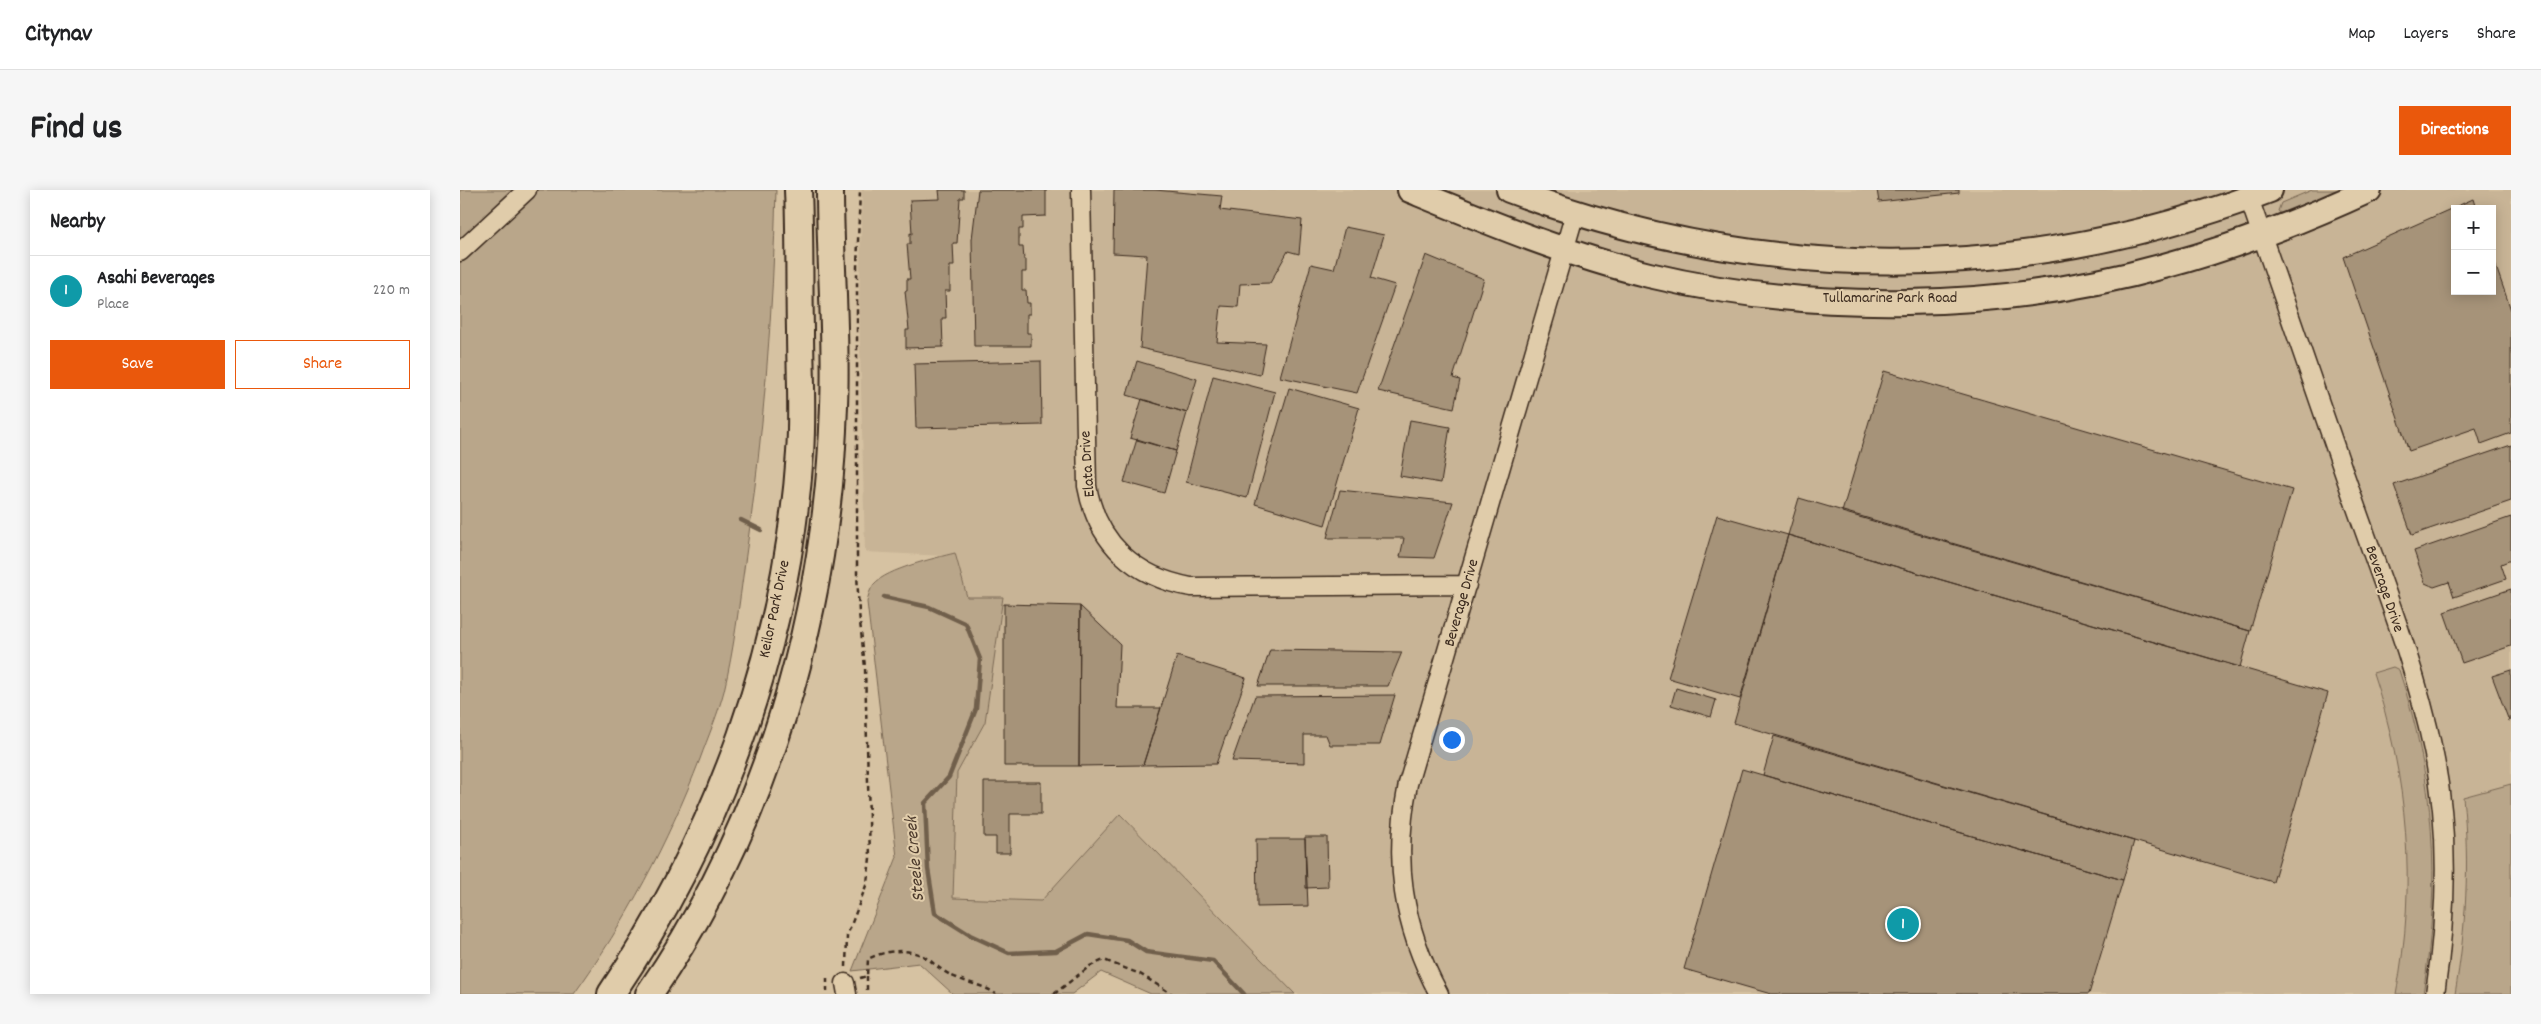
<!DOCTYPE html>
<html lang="en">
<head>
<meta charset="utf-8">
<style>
  body { margin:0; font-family:Dekko,sans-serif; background:#f6f6f6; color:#202124 }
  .controls { position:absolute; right:15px; top:15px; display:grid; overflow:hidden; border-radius:0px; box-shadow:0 2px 12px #0003 }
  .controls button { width:45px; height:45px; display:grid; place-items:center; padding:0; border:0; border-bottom:1px solid #e0e0e0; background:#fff; color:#202124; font:25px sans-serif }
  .you { position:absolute; left:991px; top:549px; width:18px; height:18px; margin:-12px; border:4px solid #fff; border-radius:50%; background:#1a73e8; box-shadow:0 0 0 8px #1a73e833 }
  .badge { display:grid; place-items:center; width:32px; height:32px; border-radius:50%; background:#ea580c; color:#fff; font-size:16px; font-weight:700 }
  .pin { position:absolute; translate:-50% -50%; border:2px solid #fff; box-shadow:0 1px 5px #0006 }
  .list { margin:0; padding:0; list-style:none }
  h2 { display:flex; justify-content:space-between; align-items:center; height:65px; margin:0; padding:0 20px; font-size:21px }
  h2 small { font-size:16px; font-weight:400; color:#757577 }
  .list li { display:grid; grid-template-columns:32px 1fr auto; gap:15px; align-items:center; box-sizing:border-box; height:70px; padding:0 20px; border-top:1px solid #e0e0e0 }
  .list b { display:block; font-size:19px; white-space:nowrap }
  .list p { margin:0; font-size:16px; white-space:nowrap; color:#757577 }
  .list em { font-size:16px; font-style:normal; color:#757577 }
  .actions { display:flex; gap:10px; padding:15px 20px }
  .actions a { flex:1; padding:11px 0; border:1px solid #ea580c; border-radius:0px; text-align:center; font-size:18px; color:#ea580c }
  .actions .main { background:#ea580c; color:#fff }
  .map { position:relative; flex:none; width:2051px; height:804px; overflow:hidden; border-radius:0px }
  header { display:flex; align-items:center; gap:30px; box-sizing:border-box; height:70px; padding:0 25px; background:#fff; border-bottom:1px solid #e0e0e0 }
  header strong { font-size:24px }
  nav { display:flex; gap:28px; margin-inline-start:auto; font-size:18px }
  .intro { display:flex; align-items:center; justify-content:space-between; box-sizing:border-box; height:120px; padding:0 30px }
  h1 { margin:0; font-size:35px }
  .button { padding:12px 22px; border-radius:0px; background:#ea580c; color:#fff; font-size:18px; font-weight:700 }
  main { display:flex; gap:30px; padding:0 30px }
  aside { flex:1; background:#fff; border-radius:0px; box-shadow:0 2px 12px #0003 }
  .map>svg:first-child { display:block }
</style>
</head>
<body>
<header>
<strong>Citynav</strong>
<nav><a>Map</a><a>Layers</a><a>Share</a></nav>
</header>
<div class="intro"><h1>Find us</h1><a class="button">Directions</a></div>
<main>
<aside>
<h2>Nearby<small></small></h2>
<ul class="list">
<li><span class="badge" style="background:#0f9aa8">1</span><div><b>Asahi Beverages</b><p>Place</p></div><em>220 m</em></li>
</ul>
<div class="actions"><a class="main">Save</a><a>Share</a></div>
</aside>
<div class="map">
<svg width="2051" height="804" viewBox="0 0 2051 804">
  <rect width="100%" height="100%" fill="#d6c2a2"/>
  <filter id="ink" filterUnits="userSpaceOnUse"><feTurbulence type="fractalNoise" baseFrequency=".02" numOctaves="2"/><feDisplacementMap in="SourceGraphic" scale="10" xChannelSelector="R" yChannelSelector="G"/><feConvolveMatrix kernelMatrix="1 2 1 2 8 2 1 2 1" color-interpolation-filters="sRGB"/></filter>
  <g filter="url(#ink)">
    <!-- built -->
    <path fill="#c8b496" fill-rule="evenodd" d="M402,0H2051V594L2003,608L2008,686L2003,756L1995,804H835L661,624L581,711L493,708L497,583L525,532L543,407L507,408L495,363L485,366L405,362L399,115ZM1995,19H2032V101H1995Z"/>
    <!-- green -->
    <path fill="#b9a68a" stroke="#7a6854" d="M0,0H316C313,124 303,249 285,372C279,415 274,459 264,501C258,524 248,547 240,569C208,652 166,732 114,804H0Z
      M1852,0H1891L1823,25L1818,21L1821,13Z
      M495,363L507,407H543L525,532L497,583L493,708L581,711L660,624L835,804H691L641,782L612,804H493L459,773L392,781L437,667L407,412C408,406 410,399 414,394C427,379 475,368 495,363Z
      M1933,477L1939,480C1975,588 1981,692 1963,804H1936C1957,695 1948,587 1913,483Z
      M2051,594V804H1995C2006,738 2010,674 2003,607Z"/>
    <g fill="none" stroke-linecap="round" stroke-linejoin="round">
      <!-- stream -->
      <path stroke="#705e4b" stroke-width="4.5" d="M281,330L301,340
        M424,407L469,417L506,434L520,469L516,519L489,587L465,613L468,679L475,723L510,745L549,763L596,761L628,744L667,750L686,762L753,771L784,804"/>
    </g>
    <!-- building -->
    <path fill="#a69379" stroke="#3b2a1e" d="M479,0H504V8H500L497,53H493L494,76H490V101H485L486,128H482L483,157L446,158V140H449L445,101H447V89H450L447,54H450V43L452,44L450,10L480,9Z
      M518,0H586V26L563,27V39H559V57H563L564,70H566V82H562V100H566L567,113H570V124H567V143H571V156H514L512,49Z
      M654,0H695L762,6L760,20L842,30L839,64L828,61L810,93L780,94L778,117L761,116L757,152L806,154L800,185L680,158L687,65L653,63Z
      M1417,0H1499V3L1419,12Z
      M2013,9L2016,19H1995V101H2032V65L2051,120V243L2021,254L2016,238L1949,261L1883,67Z
      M885,37L924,45L911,88L935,95L897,203L820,187L851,74L874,79Z
      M966,65L1024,89L993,188L1000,190L994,218L918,201Z
      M581,171L582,235L456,238L454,174Z
      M677,171L737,189L727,223L667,205Z
      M1424,181L1832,300L1790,441L1382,322Z
      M753,186L815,202L787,308L726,292Z
      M829,198L899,218L865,335L795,314Z
      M682,209L727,223L716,261L670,248Z
      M950,230L990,237L981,293L940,286Z
      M677,249L716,261L704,303L664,292Z
      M2051,255V311L1952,345L1934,295Z
      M880,300L993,312L974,368L940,367L944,348H867Z
      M1339,308L1790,441L1780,477L1328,345Z
      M1257,325L1328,345L1280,509L1208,488Z
      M2051,327V370L2041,374L2046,389L1994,407L1989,392L1974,397L1965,393L1954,361Z
      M1328,345L1868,503L1813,692L1274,533Z
      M2051,399V456L2002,473L1984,422Z
      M544,414L620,416L619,576H544Z
      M620,416L660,454L657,518H701L683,575L619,576Z
      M810,460L942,462L928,496H798Z
      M717,466L786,488L756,574L683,575Z
      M2051,480V530L2049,531L2032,486Z
      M1216,498L1256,510L1251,527L1211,515Z
      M935,505L920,555H870L866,545H844V573L772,571L795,506Z
      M1314,546L1674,651L1663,690L1303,585Z
      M1282,579L1663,690L1629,804H1311L1224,779Z
      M524,592H581V624H550V663H536V647H524Z
      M845,647H867L868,697L846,698Z
      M796,649H845L848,716L797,717Z"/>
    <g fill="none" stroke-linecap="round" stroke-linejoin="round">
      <!-- street casing -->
      <g stroke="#3b2a1e" stroke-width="21">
        <path id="street" d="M621,0L627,296C637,353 675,387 731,397L1007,395
          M1789,8C1823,106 1857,205 1891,303C1920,387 1955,472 1973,560C1990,640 1987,723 1975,804
          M0,62L67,0
          M385,793L387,804
          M979,804C942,735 933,671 948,594L1115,23"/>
      </g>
      <!-- secondary casing -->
      <g stroke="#3b2a1e" stroke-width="28">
        <path id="secondary" d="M950,0C1028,32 1107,65 1189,85C1352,124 1543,121 1704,76C1775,57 1842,31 1909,0
          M1049,0C1301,94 1558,97 1810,0"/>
      </g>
      <!-- primary casing -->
      <g stroke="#3b2a1e" stroke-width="30">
        <path id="primary" d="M151,804C259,644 327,456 340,263C343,222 340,181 340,140C339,93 340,46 338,0
          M189,804C307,633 368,422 374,215C377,144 370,72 370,0"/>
      </g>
      <!-- path -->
      <path stroke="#3b2a1e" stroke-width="2.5" stroke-dasharray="5 4" stroke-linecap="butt" d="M386,777L387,746L407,693L410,668L405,477L399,423L397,383V77L400,0
        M407,786V804
        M367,788V804
        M400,788L407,786L408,769C423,761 445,758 461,765C473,771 481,782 497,788C511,794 523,795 536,804
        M594,804L630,776L644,770L680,784L712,804"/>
      <!-- street -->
      <use href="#street" stroke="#e0ccaa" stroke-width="18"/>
      <!-- secondary -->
      <use href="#secondary" stroke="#e0ccaa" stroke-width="24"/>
      <!-- primary -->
      <use href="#primary" stroke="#e0ccaa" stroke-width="26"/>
    </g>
  </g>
  <g text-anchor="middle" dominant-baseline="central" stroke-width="4" stroke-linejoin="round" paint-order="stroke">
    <!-- street labels -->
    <g font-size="16" fill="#3b2a1e" stroke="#e0ccaa">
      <text x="1430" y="108">Tullamarine Park Road</text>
      <text transform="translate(628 274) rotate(-94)">Elata Drive</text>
      <text transform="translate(1924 399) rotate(71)">Beverage Drive</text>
      <text transform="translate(1002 413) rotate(-74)">Beverage Drive</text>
      <text transform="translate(315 419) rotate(-78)">Keilor Park Drive</text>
    </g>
    <!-- water labels -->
    <g font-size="18" font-style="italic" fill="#4d3b2d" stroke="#e0ccaa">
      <text transform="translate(456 669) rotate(-95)">Steele Creek</text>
    </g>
  </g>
</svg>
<div class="controls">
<button>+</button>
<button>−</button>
</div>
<div class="you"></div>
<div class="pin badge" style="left:1443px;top:734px;background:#0f9aa8">1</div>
</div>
</main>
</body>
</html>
